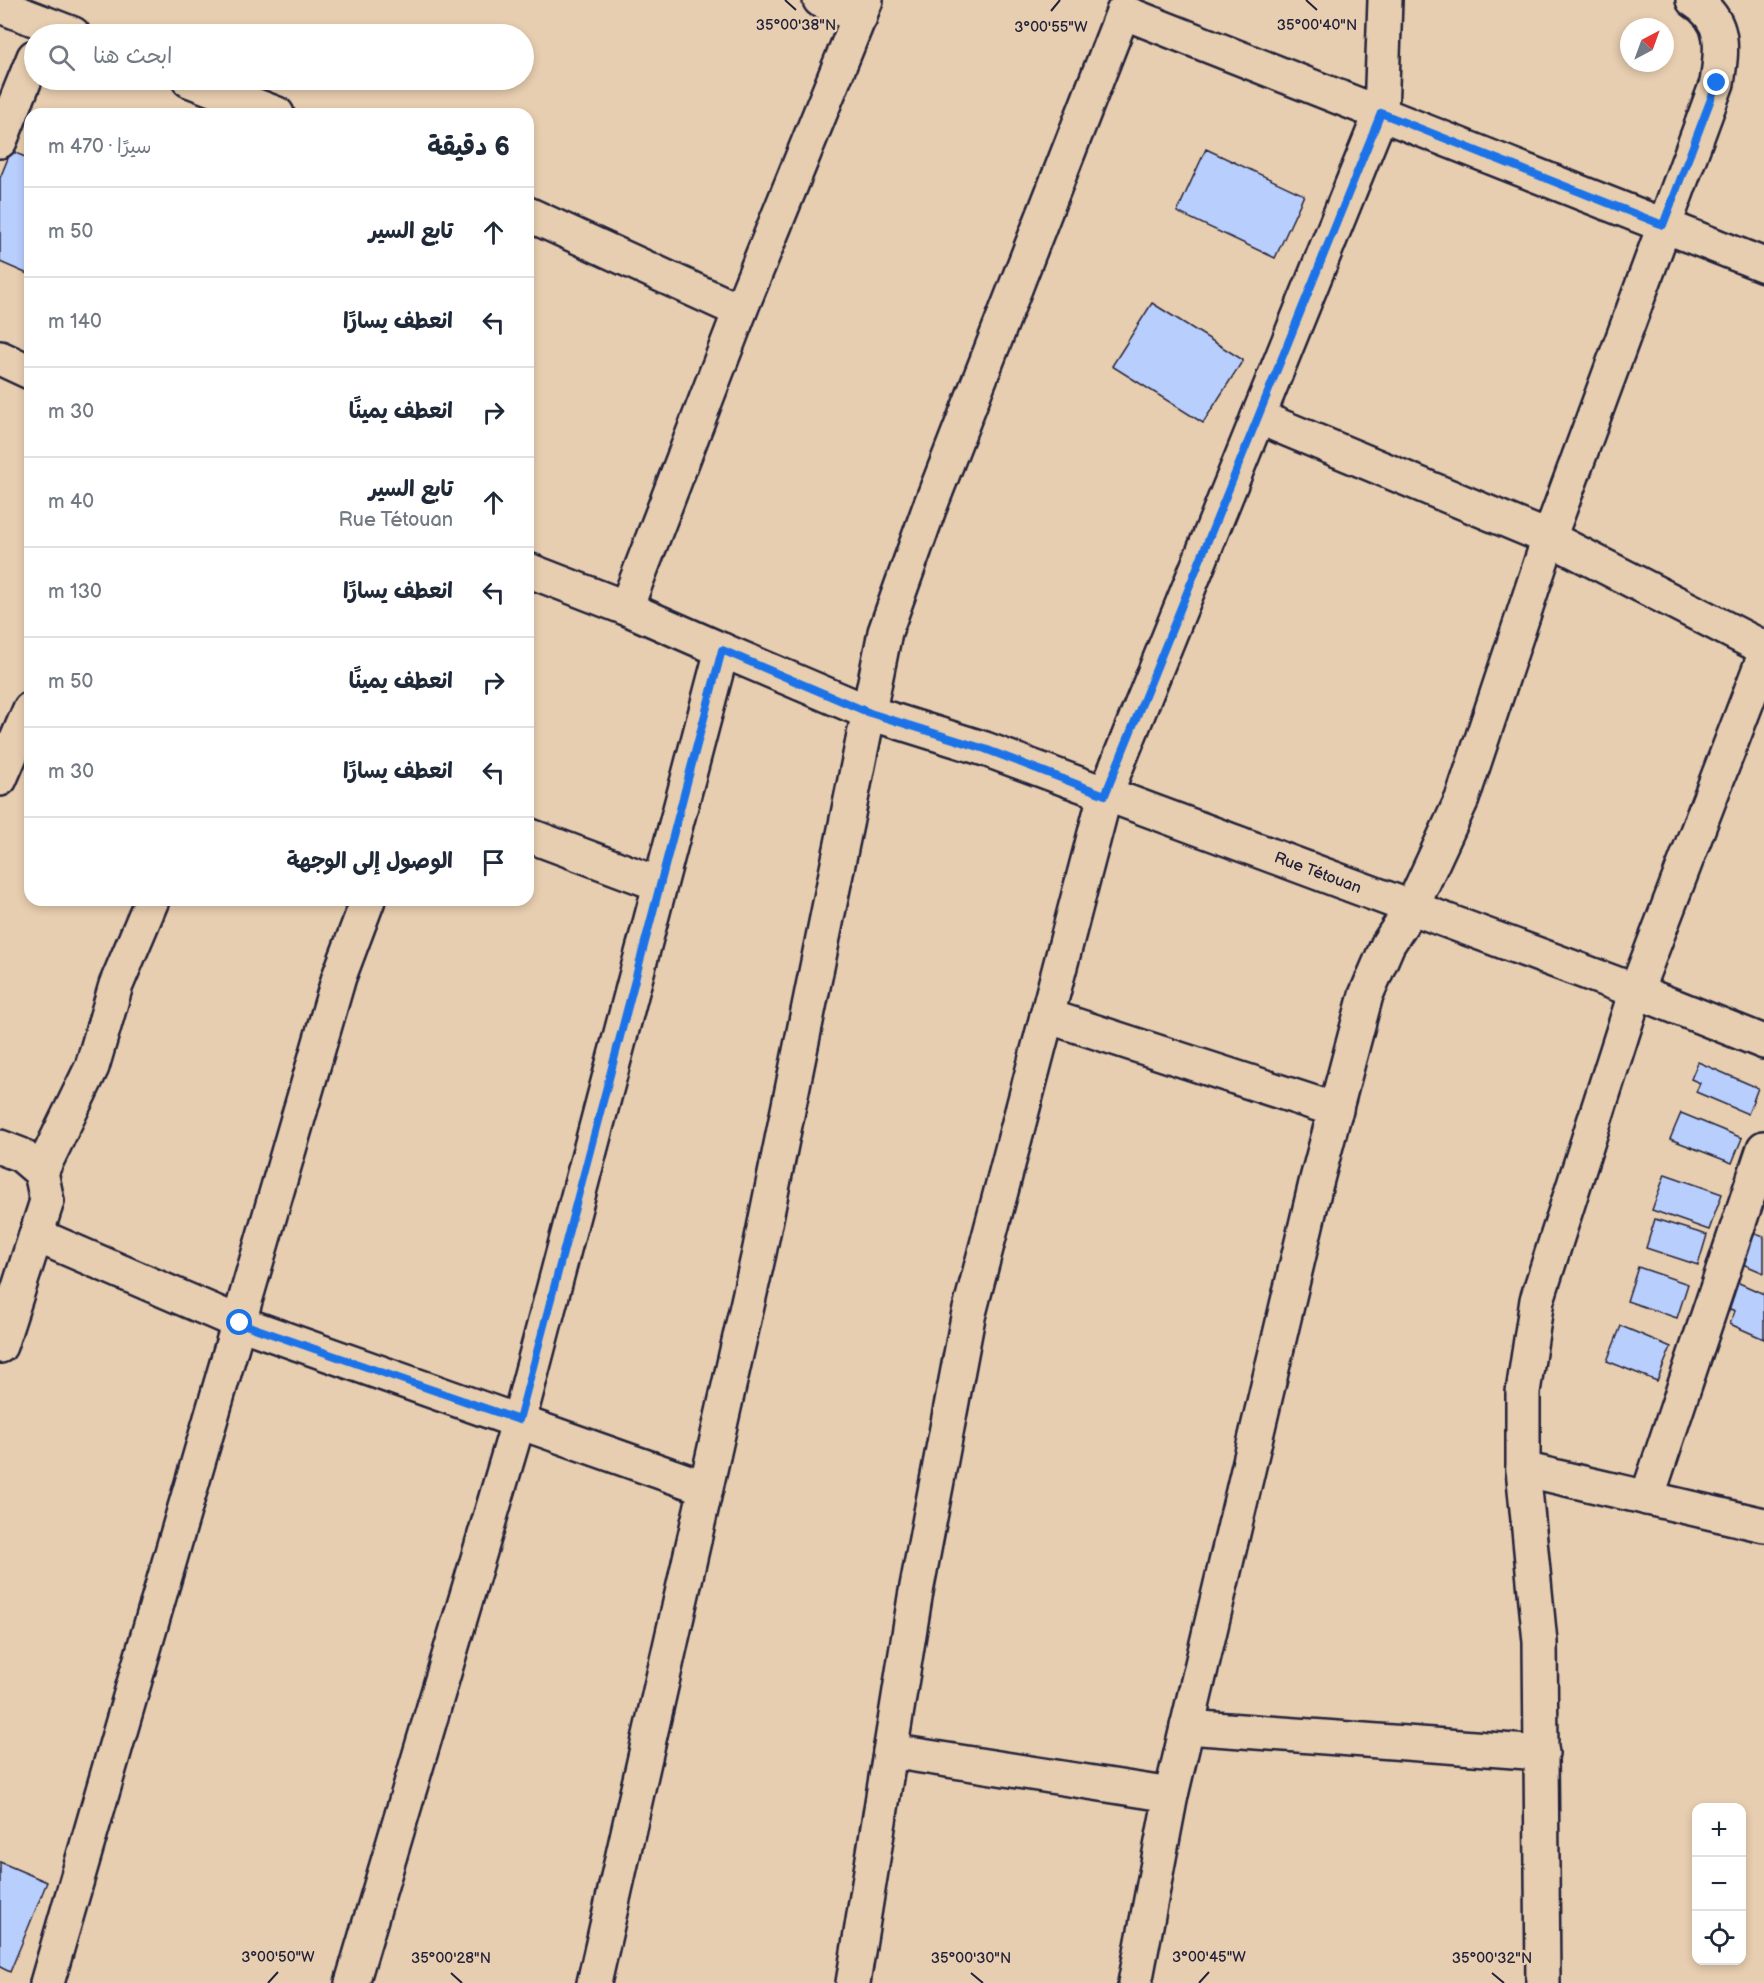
<!DOCTYPE html>
<html lang="ar">
<head>
<meta charset="utf-8">
<style>
  body { margin:0; font-family:"Balsamiq Sans","Playpen Sans Arabic",sans-serif; background:#f6f6f7; color:#1f2937; direction:rtl }
  .controls { position:absolute; right:18px; bottom:18px; display:grid; overflow:hidden; border-radius:12px; box-shadow:0 3px 9px #0003 }
  .controls button { width:54px; height:54px; display:grid; place-items:center; padding:0; border:0; border-bottom:2px solid #e0e1e3; background:#fff; color:#1f2937; font:30px sans-serif }
  .compass { position:absolute; left:1620px; top:18px; width:54px; height:54px; border-radius:50%; background:#fff; box-shadow:0 3px 9px #0003; rotate:41deg }
  .stop { position:absolute; width:18px; height:18px; margin:-14px; border:4px solid #1a73e8; border-radius:50%; background:#fff }
  .stop.end { background:#1a73e8; border-color:#fff; box-shadow:0 2px 6px #0008 }
  .list { margin:0; padding:0; list-style:none }
  h2 { display:flex; justify-content:space-between; align-items:center; height:78px; margin:0; padding:0 24px; font-size:26px }
  h2 small { font-size:20px; font-weight:400; color:#747a83 }
  .list li { display:grid; grid-template-columns:39px 1fr auto; gap:18px; align-items:center; box-sizing:border-box; height:90px; padding:0 24px; border-top:2px solid #e0e1e3 }
  .list b { display:block; font-size:22px; white-space:nowrap }
  .list p { margin:0; font-size:20px; white-space:nowrap; color:#747a83 }
  .list em { font-size:20px; font-style:normal; color:#747a83 }
  .icon { flex:none; width:33px; height:33px; fill:none; stroke:currentColor; stroke-width:2; stroke-linecap:round; stroke-linejoin:round }
  .map { position:relative; flex:none; width:1764px; height:1983px; overflow:hidden; direction:ltr }
  .search { position:absolute; background:#fff; box-shadow:0 3px 9px #0003; left:24px; top:24px; width:510px; height:66px; display:flex; align-items:center; gap:15px; box-sizing:border-box; padding:0 21px; border-radius:33px; color:#747a83; font-size:22px }
  .panel { position:absolute; background:#fff; box-shadow:0 3px 9px #0003; left:24px; top:108px; width:510px; height:798px; border-radius:18px; direction:rtl }
  .map>svg:first-child { display:block }
</style>
</head>
<body>
<div class="map">
<svg width="1764" height="1983" viewBox="0 0 1764 1983">
  <rect width="100%" height="100%" fill="#e8ceb0"/>
  <filter id="ink" filterUnits="userSpaceOnUse"><feTurbulence type="fractalNoise" baseFrequency=".0167" numOctaves="2"/><feDisplacementMap in="SourceGraphic" scale="12" xChannelSelector="R" yChannelSelector="G"/><feConvolveMatrix kernelMatrix="1 2 1 2 8 2 1 2 1" color-interpolation-filters="sRGB"/></filter>
  <g filter="url(#ink)">
    <!-- building -->
    <path fill="#b8cefc" stroke="#22223b" stroke-width="1.5" d="M1206,149L1304,195L1275,258L1177,212Z
      M11,151L30,159V275L0,262V178Z
      M1152,303L1243,360L1203,423L1112,366Z
      M1698,1062L1758,1088L1748,1114L1696,1092L1700,1083L1691,1079Z
      M1681,1113L1742,1138L1732,1163L1670,1139Z
      M1665,1174L1722,1194L1709,1230L1652,1210Z
      M1655,1219L1707,1235L1698,1265L1646,1248Z
      M1750,1232L1764,1237V1273L1738,1262Z
      M1638,1267L1688,1284L1677,1318L1627,1301Z
      M1730,1279L1764,1294V1339L1730,1324L1735,1311L1718,1304Z
      M1621,1326L1671,1347L1657,1381L1607,1361Z
      M0,1862L47,1882L10,1972L0,1967Z"/>
    <g fill="none" stroke-linecap="round" stroke-linejoin="round">
      <!-- minor casing -->
      <g stroke="#22223b" stroke-width="38">
        <g id="minor">
          <path d="M820,0L860,17"/>
          <path d="M0,6L73,34"/>
          <path d="M189,80L277,114"/>
          <path d="M0,141L34,57"/>
          <path d="M528,214L740,311"/>
          <path d="M0,358L30,372"/>
          <path d="M1258,417L1549,538L1764,648"/>
          <path d="M528,570L626,608L740,311L866,0"/>
          <path d="M626,608L722,650"/>
          <path d="M0,779L30,709"/>
          <path d="M528,835L659,884"/>
          <path d="M1047,1016L1336,1110"/>
          <path d="M0,1147L21,1155L41,1172L47,1201L0,1346"/>
          <path d="M41,1172L92,1067L116,985L152,900"/>
          <path d="M36,1235L240,1323L706,1488"/>
          <path d="M1523,1469L1764,1525"/>
          <path d="M1647,1498L1764,1148"/>
          <path d="M1187,1727L1542,1753"/>
          <path d="M890,1751L1171,1795"/>
          <path d="M47,1983L339,977L368,900"/>
          <path id="s1" d="M352,1983L519,1420L722,650L870,713L985,749L1636,991L1764,1042"/>
          <path d="M594,1983L759,1253L885,632L929,509L1123,12L1764,265"/>
          <path d="M853,1983L915,1597L968,1317L1105,795L1381,113L1385,0"/>
          <path d="M1135,1983L1171,1795L1316,1183L1366,995L1388,944L1411,909L1462,799L1549,538L1717,83C1722,49 1727,21 1693,0"/>
          <path d="M1543,1983L1540,1642L1523,1469V1392L1537,1300L1636,991L1764,657"/>
        </g>
      </g>
      <!-- minor -->
      <use href="#minor" stroke="#e8ceb0" stroke-width="33"/>
    </g>
  </g>
  <g fill="none" stroke-linecap="round" stroke-linejoin="round" filter="url(#ink)">
    <!-- route -->
    <path stroke="#1a73e8" stroke-width="8" d="M240,1323L519,1420L722,650L870,713L985,749L1105,795L1381,113L1663,225L1717,83"/>
  </g>
  <!-- ticks -->
  <path fill="none" stroke="#22223b" stroke-width="2" d="M785,0L796,10M1306,0L1317,10M1051,11L1060,0M451,1973L462,1983M971,1973L983,1983M1492,1973L1504,1983M268,1983L278,1972M1199,1983L1209,1972"/>
  <g text-anchor="middle" dominant-baseline="central" stroke-width="5" stroke-linejoin="round" paint-order="stroke">
    <!-- street labels -->
    <g font-size="16" fill="#22223b" stroke="#e8ceb0">
      <text stroke="none"><textPath href="#s1" startOffset="2020">Rue Tétouan</textPath></text>
    </g>
  </g>
  <g font-size="15" text-anchor="middle" fill="#22223b" stroke="#e8ceb0" stroke-width="5" stroke-linejoin="round" paint-order="stroke">
    <text x="796" y="30">35°00'38"N</text>
    <text x="1317" y="30">35°00'40"N</text>
    <text x="1051" y="32">3°00'55"W</text>
    <text x="278" y="1962">3°00'50"W</text>
    <text x="1209" y="1962">3°00'45"W</text>
    <text x="451" y="1963">35°00'28"N</text>
    <text x="971" y="1963">35°00'30"N</text>
    <text x="1492" y="1963">35°00'32"N</text>
  </g>
</svg>
<div class="controls">
<button>+</button>
<button>−</button>
<button><svg class="icon" aria-label="locate" viewBox="0 0 24 24"><circle cx="12" cy="12" r="6"/><path d="M12 2v4M12 18v4M2 12h4M18 12h4"/></svg></button>
</div>
<svg class="compass" viewBox="-18 -18 36 36"><path d="M0-13l5 13h-10z" fill="#e53935"/><path d="M0 13l5-13h-10z" fill="#747a83"/></svg>
<div class="stop" style="left:240px;top:1323px"></div>
<div class="stop end" style="left:1717px;top:83px"></div>
<div class="search"><svg class="icon" aria-label="search" viewBox="0 0 24 24"><circle cx="10" cy="10" r="6"/><path d="M15 15l6 6"/></svg>ابحث هنا</div>
<section class="panel">
<h2>6 دقيقة<small>سيرًا · 470 m</small></h2>
<ul class="list">
<li><svg class="icon" aria-label="ahead" viewBox="0 0 24 24"><path d="M12 20V5M6 11l6-6 6 6"/></svg><div><b>تابع السير</b></div><em>50 m</em></li>
<li><svg class="icon" aria-label="left" viewBox="0 0 24 24"><path d="M17 20v-9H6M10 6l-5 5 5 5"/></svg><div><b>انعطف يسارًا</b></div><em>140 m</em></li>
<li><svg class="icon" aria-label="right" viewBox="0 0 24 24"><path d="M7 20v-9h11M14 6l5 5-5 5"/></svg><div><b>انعطف يمينًا</b></div><em>30 m</em></li>
<li><svg class="icon" aria-label="ahead" viewBox="0 0 24 24"><path d="M12 20V5M6 11l6-6 6 6"/></svg><div><b>تابع السير</b><p>Rue Tétouan</p></div><em>40 m</em></li>
<li><svg class="icon" aria-label="left" viewBox="0 0 24 24"><path d="M17 20v-9H6M10 6l-5 5 5 5"/></svg><div><b>انعطف يسارًا</b></div><em>130 m</em></li>
<li><svg class="icon" aria-label="right" viewBox="0 0 24 24"><path d="M7 20v-9h11M14 6l5 5-5 5"/></svg><div><b>انعطف يمينًا</b></div><em>50 m</em></li>
<li><svg class="icon" aria-label="left" viewBox="0 0 24 24"><path d="M17 20v-9H6M10 6l-5 5 5 5"/></svg><div><b>انعطف يسارًا</b></div><em>30 m</em></li>
<li><svg class="icon" aria-label="arrive" viewBox="0 0 24 24"><path d="M6 21V4h12l-3 4 3 4H6"/></svg><div><b>الوصول إلى الوجهة</b></div></li>
</ul>
</section>
</div>
</body>
</html>
